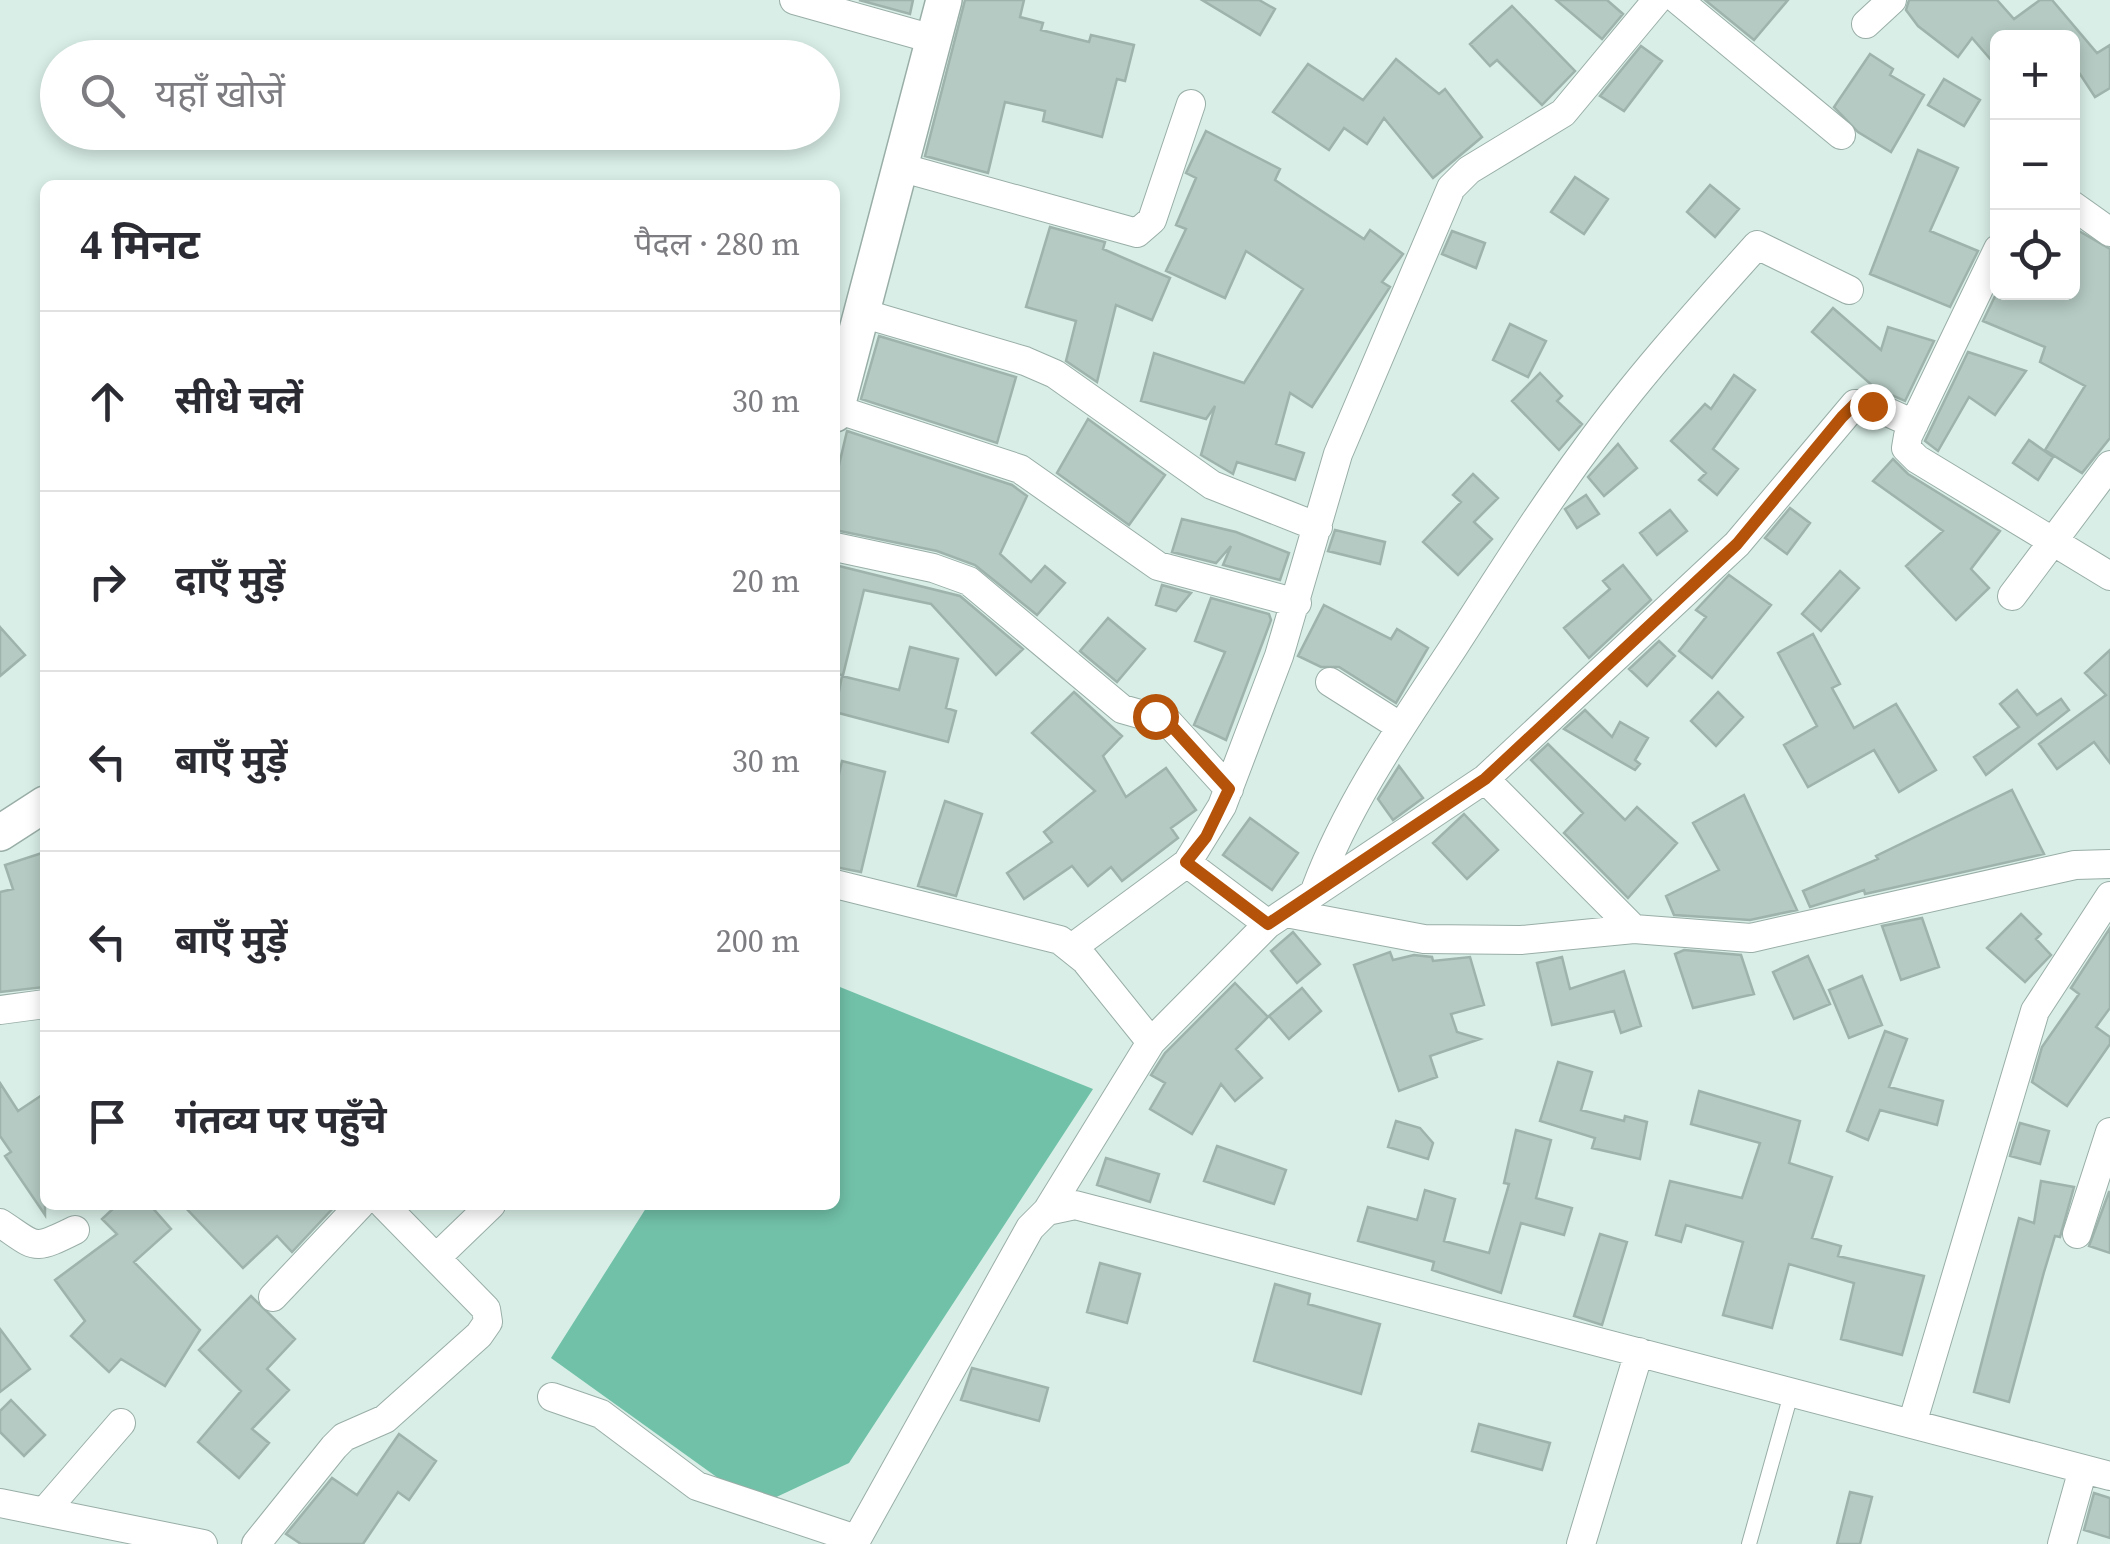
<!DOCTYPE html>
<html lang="hi">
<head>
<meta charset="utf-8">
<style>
  body { margin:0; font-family:"Source Serif 4","Noto Sans Devanagari",serif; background:#f7f7f7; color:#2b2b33 }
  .controls { position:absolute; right:30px; top:30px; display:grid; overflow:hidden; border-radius:15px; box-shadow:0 5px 15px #0003 }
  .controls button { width:90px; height:90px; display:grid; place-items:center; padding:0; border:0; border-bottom:2px solid #e1e1e2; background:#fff; color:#2b2b33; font:50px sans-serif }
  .stop { position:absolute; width:30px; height:30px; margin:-22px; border:8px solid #b45309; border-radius:50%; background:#fff }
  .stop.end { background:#b45309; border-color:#fff; box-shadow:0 2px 10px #0008 }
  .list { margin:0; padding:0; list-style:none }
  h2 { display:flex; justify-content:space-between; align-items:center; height:130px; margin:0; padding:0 40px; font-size:42px }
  h2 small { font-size:32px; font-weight:400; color:#7c7c81 }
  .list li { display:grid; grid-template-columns:65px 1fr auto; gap:30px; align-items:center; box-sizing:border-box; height:180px; padding:0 40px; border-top:2px solid #e1e1e2 }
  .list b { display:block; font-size:38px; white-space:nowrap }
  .list em { font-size:32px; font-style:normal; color:#7c7c81 }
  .icon { flex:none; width:55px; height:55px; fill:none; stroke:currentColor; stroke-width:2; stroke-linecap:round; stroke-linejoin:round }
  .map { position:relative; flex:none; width:2110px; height:1544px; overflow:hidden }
  .search { position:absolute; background:#fff; box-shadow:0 5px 15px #0003; left:40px; top:40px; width:800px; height:110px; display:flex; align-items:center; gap:25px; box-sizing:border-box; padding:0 35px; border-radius:55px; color:#7c7c81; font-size:38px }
  .panel { position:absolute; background:#fff; box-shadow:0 5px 15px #0003; left:40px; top:180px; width:800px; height:1030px; border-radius:15px }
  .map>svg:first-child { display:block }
</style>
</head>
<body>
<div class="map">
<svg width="2110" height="1544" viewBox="0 0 2110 1544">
  <rect width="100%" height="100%" fill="#d8eee6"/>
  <!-- water -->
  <path fill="#71c1a8" d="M835,985L1093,1089L849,1463L757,1506L551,1358L648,1205H835Z"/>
  <!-- building -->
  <path fill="#b4cac2" stroke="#9eb3ab" stroke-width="2.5" d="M859,0H913L910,14Z
    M965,0H1024L1020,17L1043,23L1041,30L1089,42L1091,35L1134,45L1125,81L1117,79L1102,137L1043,121L1045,111L1005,102L988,173L925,156Z
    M1202,0H1259L1275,9L1260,35Z
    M1556,0H1607L1623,14L1602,39Z
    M1705,0H1788L1754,40Z
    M1909,0H1997L2014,19L2040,0H2052L2097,53L2110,45V88L2095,97L2072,62V38H1998V68L1972,38L1958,57L1918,26L1906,10Z
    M1512,6L1575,71L1542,105L1497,60L1490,66L1470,44Z
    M1641,46L1662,61L1624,111L1600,96Z
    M1870,54L1893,69L1890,75L1924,95L1891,152L1858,132L1834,107Z
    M1396,59L1439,94L1445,89L1482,137L1433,178L1384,118L1367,144L1344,128L1329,150L1273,112L1308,64L1363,100Z
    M1944,79L1980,100L1964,126L1928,105Z
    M1206,131L1280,169L1275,180L1364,239L1370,230L1403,254L1382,282L1390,287L1312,407L1290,393L1276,444L1304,453L1295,480L1237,462L1233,474L1201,455L1215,406L1206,419L1141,401L1154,353L1244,383L1303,289L1246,251L1225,298L1166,271L1186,229L1176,225L1196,178L1186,173Z
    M1918,150L1958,168L1930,231L1978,251L1950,307L1870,274Z
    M1575,177L1608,199L1584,234L1551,212Z
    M1710,185L1739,209L1715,237L1687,212Z
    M1050,227L1105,242L1103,249L1170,278L1152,320L1116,305L1097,382L1066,361L1076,321L1026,307Z
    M2072,227L2110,249V438L2082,473L2045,450L2085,386L2040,362L2045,347L1983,321L1998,290L2072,292Z
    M1452,231L1485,243L1476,268L1442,254Z
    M1833,308L1881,350L1888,327L1934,341L1905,401L1875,388L1812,332Z
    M1510,324L1546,341L1528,377L1493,360Z
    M879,336L1016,377L997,443L861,399Z
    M1968,352L2026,371L1995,415L1969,397L1938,451L1925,441Z
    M1540,373L1562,396L1557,401L1582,424L1559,450L1512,401Z
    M1734,375L1755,390L1713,449L1738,469L1717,495L1699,480L1706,473L1671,441L1705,404L1711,409Z
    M1088,419L1165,475L1129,525L1057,473Z
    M847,431L1012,485L1027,496L1000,554L1031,582L1045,566L1065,583L1037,615L975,565L937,551L835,530V482Z
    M2029,440L2053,457L2038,480L2013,463Z
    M1618,444L1637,468L1604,496L1588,477Z
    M1893,459L1908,474L2000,531L1971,569L1989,588L1956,620L1906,566L1943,531L1873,481Z
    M1473,474L1498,498L1474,522L1492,539L1458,575L1423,542L1461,502L1453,495Z
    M1586,495L1599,514L1577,528L1565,509Z
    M1790,508L1810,523L1787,554L1765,538Z
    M1670,510L1687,531L1657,555L1640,533Z
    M1182,519L1236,532L1289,553L1280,580L1223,565L1231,546L1216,563L1172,552Z
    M1335,530L1385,542L1380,564L1328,551Z
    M835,565L960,596L1023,649L996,675L931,604L864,590L843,675L835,674Z
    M1623,565L1651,600L1589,658L1564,628L1610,589L1603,581Z
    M1840,571L1859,588L1821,631L1802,614Z
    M1729,575L1771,605L1712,678L1679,651L1706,617L1696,610Z
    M1162,585L1191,593L1176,611L1156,605Z
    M1211,598L1269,614L1271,620L1226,740L1194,725L1225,652L1195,641Z
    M1324,605L1391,639L1397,629L1428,648L1396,703L1339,667H1321L1298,656Z
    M1108,618L1145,649L1117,682L1080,651Z
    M0,627L25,655L0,676Z
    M1813,634L1840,684L1832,688L1854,728L1896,704L1936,770L1899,792L1874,750L1808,787L1784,745L1817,726L1778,653Z
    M1659,641L1675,656L1647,686L1629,669Z
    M910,647L958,659L946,708L956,711L948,742L835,712L842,676L899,690Z
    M2110,650V763L2094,742L2057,769L2039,744L2106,695L2085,673Z
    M2017,690L2037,715L2061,699L2069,710L1986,775L1974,757L2019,727L2000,704Z
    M1074,692L1122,736L1103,756L1126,797L1166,768L1196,810L1171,828L1178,838L1122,881L1111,867L1088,886L1072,866L1024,899L1007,873L1052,842L1044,832L1095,791L1032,733Z
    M1718,692L1743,717L1716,746L1691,721Z
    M1585,710L1612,737L1620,722L1648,738L1635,760L1640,764L1635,770L1564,729Z
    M1548,744L1625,820L1637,807L1677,843L1628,898L1564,833L1583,813L1531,760Z
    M842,761L885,772L861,872L835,867V792Z
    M1399,766L1423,798L1393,820L1378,799Z
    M2012,790L2044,854L1865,894L1864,890L1810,907L1803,891L1878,859L1876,856Z
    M1744,795L1797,910L1750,920L1674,915L1666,896L1719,870L1693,823Z
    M945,801L982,814L956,896L918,886Z
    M1464,814L1498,850L1467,879L1433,843Z
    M1250,818L1298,853L1272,890L1223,855Z
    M45,852V987L0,992V892L13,889L5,865Z
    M2021,914L2041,934L2036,939L2051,955L2025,982L1987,948Z
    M1922,918L1939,967L1901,980L1882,926Z
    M2110,928V1008L2096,1027L2110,1037V1044L2067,1106L2032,1082L2042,1047L2079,994L2071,988Z
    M1293,932L1320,964L1297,983L1271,951Z
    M1684,950L1741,955L1754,994L1693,1008L1675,954Z
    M1390,952L1393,960L1414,955L1432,957L1433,961L1470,957L1484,1005L1451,1014L1457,1032L1480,1039L1430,1056L1437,1077L1399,1091L1354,965Z
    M1808,956L1830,1004L1794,1019L1773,972Z
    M1562,957L1570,989L1624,971L1641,1026L1621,1033L1614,1011L1552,1025L1537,963Z
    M1862,976L1882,1025L1849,1038L1829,990Z
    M1235,983L1268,1017L1236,1049L1262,1078L1235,1101L1221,1084L1192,1134L1150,1109L1165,1083L1151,1075L1165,1053Z
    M1302,988L1321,1011L1289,1039L1269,1016Z
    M1885,1031L1907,1039L1889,1087L1943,1101L1937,1125L1880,1110L1868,1140L1847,1131Z
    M1558,1062L1592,1072L1581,1110L1624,1121L1625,1116L1647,1122L1640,1159L1592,1148L1595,1138L1540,1121Z
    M0,1083L18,1111L45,1093V1215L5,1156L11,1152L0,1136Z
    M1699,1091L1800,1121L1789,1163L1832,1177L1812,1238L1841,1246L1838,1256L1924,1276L1902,1355L1841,1339L1854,1283L1789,1264L1772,1328L1723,1315L1743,1242L1686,1225L1681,1242L1656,1235L1670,1181L1742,1198L1760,1143L1691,1124Z
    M1396,1121L1420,1128L1433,1143L1428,1159L1388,1147Z
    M2020,1123L2049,1131L2040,1164L2010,1156Z
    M1516,1130L1551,1140L1536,1198L1572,1208L1564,1235L1521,1223L1501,1293L1432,1270L1434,1262L1358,1241L1368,1207L1417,1220L1425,1190L1455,1199L1444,1241L1489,1253L1509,1184L1504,1183Z
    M1217,1146L1286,1170L1274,1204L1204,1181Z
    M1106,1158L1159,1174L1150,1202L1097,1185Z
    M2041,1181L2074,1187L2060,1237L2055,1236L2044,1272L2009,1402L1974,1392L2019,1218L2034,1223Z
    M2109,1192H2110V1253L2089,1246Z
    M117,1205H150L171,1229L134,1262L200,1330L165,1386L121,1359L109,1372L71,1336L85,1321L55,1280L117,1234L102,1219Z
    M183,1205H336L292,1252L277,1236L243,1268Z
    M1600,1234L1627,1242L1602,1325L1574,1316Z
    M1100,1263L1140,1274L1127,1323L1087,1312Z
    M1275,1284L1310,1294L1308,1304L1380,1324L1361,1394L1254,1361Z
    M251,1296L295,1339L267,1369L289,1390L252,1429L269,1443L239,1478L198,1442L241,1391L199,1350Z
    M0,1329L30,1369L0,1392Z
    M972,1368L1048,1388L1039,1421L961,1400Z
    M11,1400L45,1435L24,1456L0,1432V1411Z
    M1479,1424L1550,1443L1542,1470L1472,1451Z
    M399,1434L436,1461L409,1500L398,1492L363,1544H301L286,1534L332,1478L357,1495Z
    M1850,1492L1872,1497L1860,1544H1837Z
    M2094,1493L2110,1498V1538L2084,1530Z"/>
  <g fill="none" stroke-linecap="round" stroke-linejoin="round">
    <!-- service casing -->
    <g stroke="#99aea7" stroke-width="16">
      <path id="service" d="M1749,1544L1791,1394"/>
    </g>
    <!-- minor casing -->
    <g stroke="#99aea7" stroke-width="30">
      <path id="minor" d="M794,0L933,39
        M1678,0L1841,135
        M1866,24L1892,0
        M903,168L1137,233L1152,220L1191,104
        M2072,205L2110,232
        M1998,249L1908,436L1906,448L1917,459L2110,576
        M865,314L1025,361L1055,374L1212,485L1318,527
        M839,410L1020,469L1158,566L1297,603
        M835,547L933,568L969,581L1122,709L1168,722L1229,789
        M2012,596L2110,465
        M1330,682L1401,727
        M1485,779L1634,929
        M1187,863L1268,924
        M835,884L1060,940L1085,960L1151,1042
        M1316,888C1348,803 1401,727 1451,651C1495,583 1538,514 1586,449C1638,377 1698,311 1757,245L1849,290
        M1286,913L1424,939L1521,940L1634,929L1751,938L2075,865L2110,864
        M1073,947L1187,863L1222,806L1279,656L1338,454L1451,188L1469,170L1563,113L1657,0
        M0,1010L45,1004
        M1047,1211L1151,1042L1268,924L1485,779L1737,544L1855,404L1872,405L1914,424
        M0,1223C37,1247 31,1252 75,1230
        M2077,1234L2110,1132
        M436,1258L491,1205
        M273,1297L360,1205
        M552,1397L601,1414L697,1486L856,1539
        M1912,1424L2035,1011L2110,896
        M0,1503L203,1544
        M44,1512L121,1423
        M256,1544L334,1447L344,1437L385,1419L479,1335L488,1322L486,1309L384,1205
        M854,1544L1030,1228L1047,1211L1075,1205L2110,1476
        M1581,1544L1639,1352
        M2062,1544L2083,1469"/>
    </g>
    <!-- tertiary casing -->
    <g stroke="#99aea7" stroke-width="38">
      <path id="tertiary" d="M835,414L944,0
        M0,833L45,804"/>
    </g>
    <!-- service -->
    <use href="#service" stroke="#fff" stroke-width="14"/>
    <!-- minor -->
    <use href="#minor" stroke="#fff" stroke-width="28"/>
    <!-- tertiary -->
    <use href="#tertiary" stroke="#fff" stroke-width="35"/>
  </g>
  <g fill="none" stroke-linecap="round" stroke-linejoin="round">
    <!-- route -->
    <path stroke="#b45309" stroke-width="12" d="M1155,716L1168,722L1229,789L1206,837L1186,862L1268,924L1485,779L1737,544L1842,417L1855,404L1872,406"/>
  </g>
</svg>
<div class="controls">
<button>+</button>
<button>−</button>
<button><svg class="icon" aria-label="locate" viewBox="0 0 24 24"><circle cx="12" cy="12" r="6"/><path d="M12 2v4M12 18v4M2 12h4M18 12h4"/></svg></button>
</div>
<div class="stop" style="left:1155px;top:716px"></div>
<div class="stop end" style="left:1872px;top:406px"></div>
<div class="search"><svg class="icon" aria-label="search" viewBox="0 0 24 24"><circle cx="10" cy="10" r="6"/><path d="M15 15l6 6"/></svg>यहाँ खोजें</div>
<section class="panel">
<h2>4 मिनट<small>पैदल · 280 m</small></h2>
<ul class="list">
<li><svg class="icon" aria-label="ahead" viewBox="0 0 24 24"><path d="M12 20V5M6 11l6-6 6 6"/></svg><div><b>सीधे चलें</b></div><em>30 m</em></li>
<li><svg class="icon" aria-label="right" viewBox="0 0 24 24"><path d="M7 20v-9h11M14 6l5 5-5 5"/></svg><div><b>दाएँ मुड़ें</b></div><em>20 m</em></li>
<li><svg class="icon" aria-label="left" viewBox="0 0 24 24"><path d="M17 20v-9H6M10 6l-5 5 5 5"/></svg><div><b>बाएँ मुड़ें</b></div><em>30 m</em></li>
<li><svg class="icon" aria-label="left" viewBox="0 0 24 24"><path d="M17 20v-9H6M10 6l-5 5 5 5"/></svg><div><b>बाएँ मुड़ें</b></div><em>200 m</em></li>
<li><svg class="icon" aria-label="arrive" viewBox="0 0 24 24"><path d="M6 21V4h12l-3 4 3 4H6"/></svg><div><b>गंतव्य पर पहुँचे</b></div></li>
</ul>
</section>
</div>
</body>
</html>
